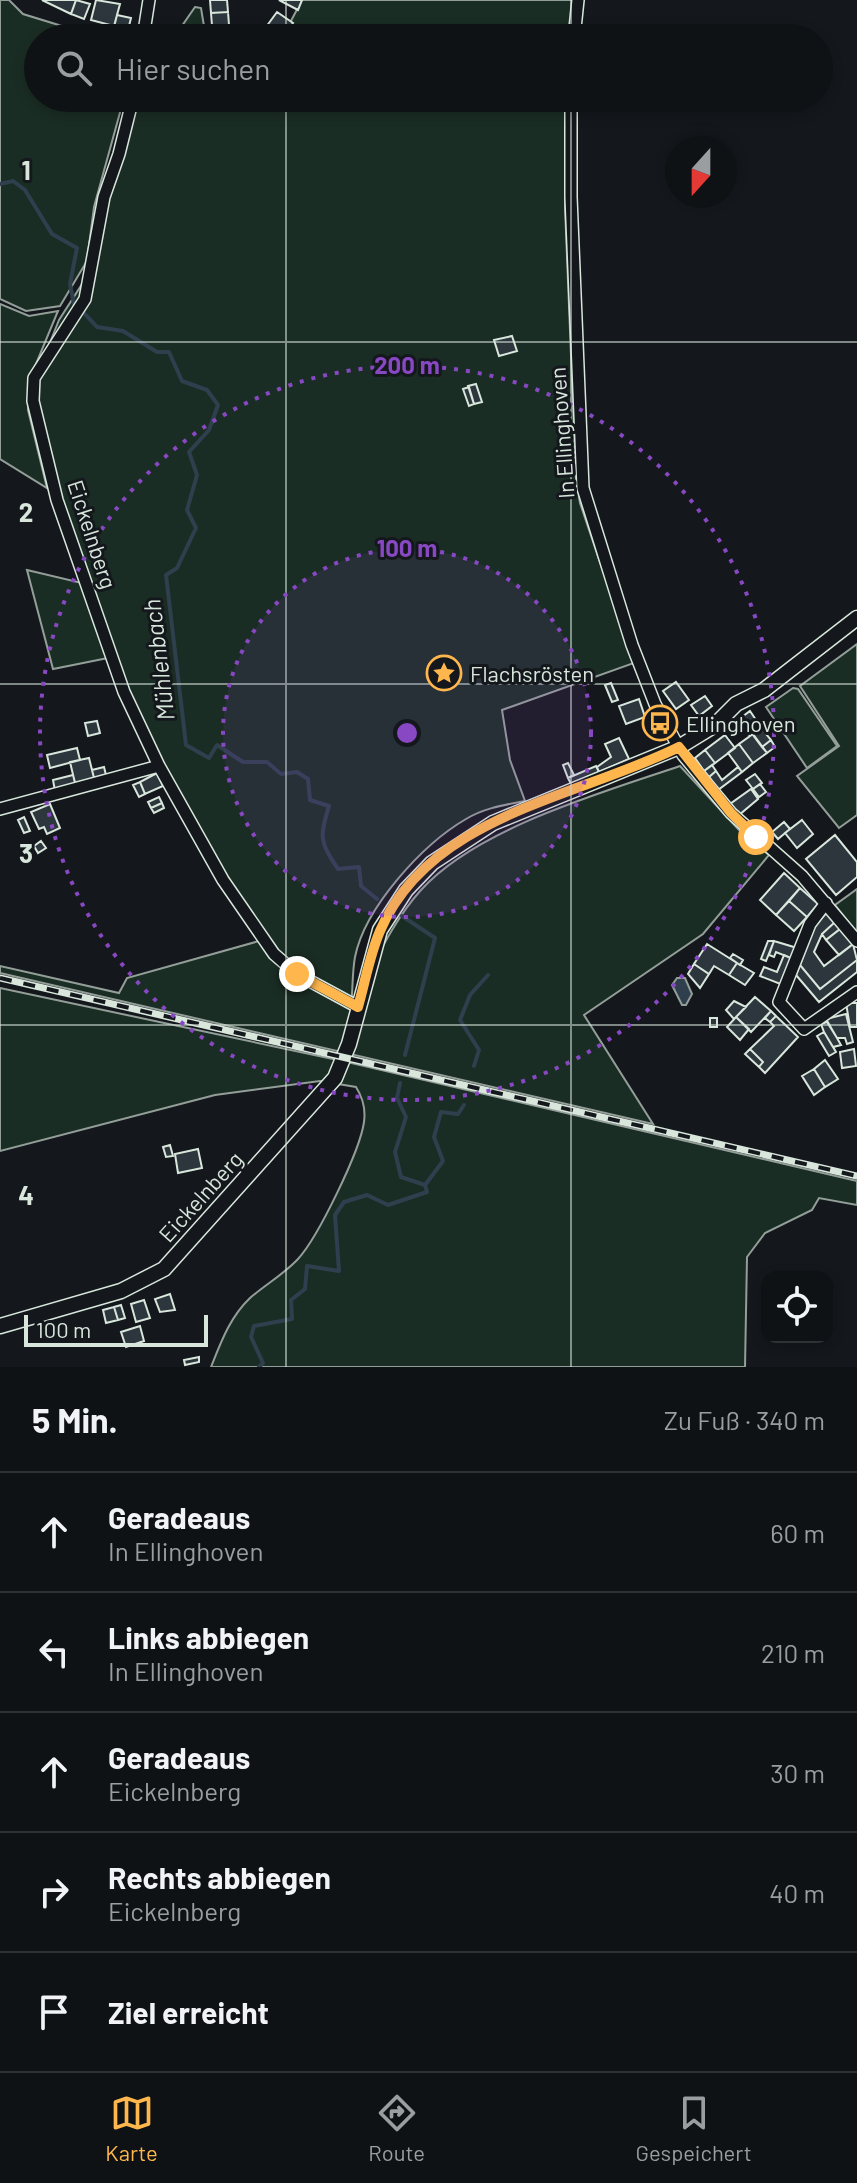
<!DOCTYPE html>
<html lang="de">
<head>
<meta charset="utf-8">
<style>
  body { margin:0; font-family:Barlow,sans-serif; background:#1d2022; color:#f1f3f6 }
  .controls { position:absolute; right:24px; bottom:24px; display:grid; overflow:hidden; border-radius:16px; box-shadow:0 4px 12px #0003 }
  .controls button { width:72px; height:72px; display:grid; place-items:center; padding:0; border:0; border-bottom:2px solid #2f3234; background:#0f1215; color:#f1f3f6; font:40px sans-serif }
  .compass { position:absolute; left:665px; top:136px; width:72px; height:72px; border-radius:50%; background:#0f1215; box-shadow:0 4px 12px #0003; rotate:201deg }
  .scale { position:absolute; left:24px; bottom:20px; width:184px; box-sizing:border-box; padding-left:8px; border:4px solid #d8e6dc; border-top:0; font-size:22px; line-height:28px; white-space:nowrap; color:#d8e6dc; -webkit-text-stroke:6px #14181c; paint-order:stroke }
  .stop { position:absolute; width:24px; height:24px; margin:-18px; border:6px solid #ffb74d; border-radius:50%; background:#fff }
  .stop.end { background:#ffb74d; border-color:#fff; box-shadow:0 2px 8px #0008 }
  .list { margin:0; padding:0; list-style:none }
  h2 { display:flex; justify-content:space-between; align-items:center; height:104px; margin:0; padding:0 32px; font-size:34px }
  h2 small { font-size:26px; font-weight:400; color:#9b9ea0 }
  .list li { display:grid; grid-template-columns:52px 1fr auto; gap:24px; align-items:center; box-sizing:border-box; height:120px; padding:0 32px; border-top:2px solid #2f3234 }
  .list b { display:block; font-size:30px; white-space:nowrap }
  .list p { margin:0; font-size:26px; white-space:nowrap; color:#9b9ea0 }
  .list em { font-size:26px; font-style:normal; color:#9b9ea0 }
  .icon { flex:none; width:44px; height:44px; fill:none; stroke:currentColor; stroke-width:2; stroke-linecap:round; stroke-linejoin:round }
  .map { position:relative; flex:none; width:857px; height:1367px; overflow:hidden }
  .search { position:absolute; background:#0f1215; box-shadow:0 4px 12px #0003; left:24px; right:24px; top:24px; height:88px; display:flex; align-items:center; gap:20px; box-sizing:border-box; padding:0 28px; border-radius:44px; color:#9b9ea0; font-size:30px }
  .sheet { height:704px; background:#0f1215 }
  nav { display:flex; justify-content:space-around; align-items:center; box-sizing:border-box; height:112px; border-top:2px solid #2f3234; background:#0f1215; font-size:22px; color:#9b9ea0 }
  nav a { display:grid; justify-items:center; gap:4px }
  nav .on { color:#ffb74d }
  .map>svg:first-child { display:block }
</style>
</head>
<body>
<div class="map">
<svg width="857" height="1367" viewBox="0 0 857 1367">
  <rect width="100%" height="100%" fill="#14181c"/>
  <!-- green -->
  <path fill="#1a2d24" stroke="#939e99" stroke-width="2" d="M0,0H9L23,14L101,38H38V98H124L94,207L87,261L60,306L26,311L0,299Z
    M302,0H573L569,38H282Z
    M195,7L201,8L206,38H142L143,31L159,28L177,33Z
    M131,98H566L565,207L576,479L580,503L634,663L502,710L510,760L525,801C504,805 484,808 466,819C423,844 365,907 355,957C352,973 353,990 351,1006C373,967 391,923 421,890C477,828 601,793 680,766L739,830L769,855L703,934L584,1015L653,1124L0,973V966L119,993L127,978L259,941L173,789L131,695L78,552L34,410L36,378L45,355L59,320L91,270Z
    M0,304L29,316L58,311L31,376L28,410L47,488L0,459Z
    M27,570L82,583L108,658L53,669Z
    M857,644V815L839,828L797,776L839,746L800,686Z
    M793,688L798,689L837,746L807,768L766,707Z
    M857,889V933L835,905Z
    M0,988L347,1062L857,1181V1205L819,1198L812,1210L765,1233L747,1257L745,1367H211C221,1342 230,1317 250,1298C265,1285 284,1274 298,1259C318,1237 360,1151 364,1122C366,1108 363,1098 356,1087L320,1081L215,1095L0,1151Z"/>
  <!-- water -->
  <path fill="#2f3f4d" stroke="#939e99" stroke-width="2" d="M677,978H685L692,994L686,1005H682L672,985Z"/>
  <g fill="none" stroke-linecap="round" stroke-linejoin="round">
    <!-- stream -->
    <path stroke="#2f3f4d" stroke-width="4" d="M0,184L13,181L25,190L52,234L77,248L70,284L74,304
      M85,314L97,327L123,331L157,352H169L182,381L207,390L218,405L209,430L189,452L197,475L187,510L196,528L177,568L166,575L186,745L209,758L217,745L243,762H267L281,774L297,772L308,779L310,800L329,806C319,838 320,842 338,869L359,867L361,886L377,899
      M402,916L435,938L405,1055
      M474,1066L479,1050L460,1020L470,995L488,975
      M425,1185L443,1161L434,1137L441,1112L458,1114L464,1105
      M259,1367L263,1363L251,1337L254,1326L292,1319L291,1300L305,1289L307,1266L339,1271L335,1215L344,1202L367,1195L388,1205L427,1192L425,1185L401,1177L395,1152L406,1117L397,1098L400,1083"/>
  </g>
  <!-- building -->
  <path fill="#2c363c" stroke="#d8e6dc" stroke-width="2" d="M42,0H76L71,14Z
    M76,0L90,4L84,19L71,14Z
    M96,0L120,4L114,26L91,20Z
    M210,0H227L228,12L211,13Z
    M279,0H302L298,10Z
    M228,12L230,38H213L211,13Z
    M277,12L293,23L282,38H258Z
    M117,15L131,18L127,34L113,31Z
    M118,32L131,35L130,38H116Z
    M512,336L517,351L499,356L494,340Z
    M476,384L482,402L474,404L468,386Z
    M469,387L474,404L469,406L463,389Z
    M676,682L689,700L676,709L663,691Z
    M611,683L618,700L612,702L605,685Z
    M705,696L712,706L699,716L691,705Z
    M639,699L645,717L626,724L619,706Z
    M750,711L762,729L750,736L738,720Z
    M97,721L100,733L88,736L85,723Z
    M762,729L771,740L762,747L753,735Z
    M753,734L767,753L753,763L739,744Z
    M725,735L735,748L715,763L705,750Z
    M619,738L629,759L599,772L597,767L611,757L605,744Z
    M771,740L775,747L767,753L762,747Z
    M739,744L753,763L742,772L728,753Z
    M77,748L80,760L50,768L47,755Z
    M705,750L715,763L704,771L695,758Z
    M89,758L94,778L75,783L70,762Z
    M568,763L574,775L568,778L563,765Z
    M712,765L716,771L709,777L704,771Z
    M596,766L599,772L571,784L568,778Z
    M104,767L106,775L94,778L92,770Z
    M738,767L742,772L718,790L709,777L716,771L722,780Z
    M157,773L163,786L145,794L140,782Z
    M755,774L762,783L753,789L746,780Z
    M73,775L76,786L55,791L53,780Z
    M140,782L145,794L139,797L133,785Z
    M760,784L766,792L759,797L753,789Z
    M751,789L758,799L739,815L730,804Z
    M159,797L162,803L151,808L148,802Z
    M162,803L164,808L154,813L151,808Z
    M50,804L60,828L47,834L44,827L39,829L31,812Z
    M24,817L30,831L24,833L18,820Z
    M802,820L813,834L797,848L785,833Z
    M784,822L790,829L778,839L772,832Z
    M835,835L857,862V877L836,895L806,859Z
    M41,841L46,848L38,853L34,846Z
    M784,873L800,888L776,915L760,900Z
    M800,888L818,904L807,917L789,901Z
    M789,901L807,917L794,931L776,915Z
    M827,912L835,922L822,934L814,952L824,966L853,944L857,960L820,989L800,965L813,928Z
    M835,922L840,929L826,940L822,934Z
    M840,929L853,944L839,955L826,940Z
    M768,941H774L766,961L761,959Z
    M774,941L797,948L793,959L776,952L774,957L769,955Z
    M707,944L737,963L729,975L714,966L709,974L694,964Z
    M733,954L743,960L740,965L730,958Z
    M784,955L793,959L783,985L760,976L764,967L777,972Z
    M857,960V972L819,1002L796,975L800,965L820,989Z
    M737,963L754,973L745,985L729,975Z
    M694,964L709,974L700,988L688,974Z
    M755,997L771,1011L751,1032L736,1017Z
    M734,1001L746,1007L734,1019L726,1010Z
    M846,1003H857V1027H850Z
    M771,1011L776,1016L770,1022L765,1018Z
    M846,1014L853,1042L847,1044L845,1038H837L826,1019Z
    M776,1016L798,1037L765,1073L759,1067L763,1062L750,1049L774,1026L770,1022Z
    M736,1017L749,1029L740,1040L727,1027Z
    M710,1018H717V1027H710Z
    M827,1022L837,1038L841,1045L833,1047L824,1032L821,1024Z
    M824,1032L836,1052L829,1056L817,1036Z
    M750,1049L763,1062L759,1067L745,1054Z
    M854,1049L856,1066L842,1068L840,1052Z
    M825,1060L838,1079L825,1087L814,1069Z
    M814,1069L825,1087L814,1095L802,1076Z
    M170,1145L173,1156L166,1157L163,1147Z
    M198,1149L202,1168L178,1173L175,1154Z
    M170,1294L175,1310L160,1312L155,1299Z
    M144,1300L150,1318L136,1322L131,1304Z
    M121,1305L125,1318L118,1320L114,1307Z
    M114,1307L118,1320L106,1323L103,1310Z
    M140,1326L144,1341L126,1347L121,1332Z
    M199,1357V1362L185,1365L184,1360Z"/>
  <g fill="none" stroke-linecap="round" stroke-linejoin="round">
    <!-- minor casing -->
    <g stroke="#d8e6dc" stroke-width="14">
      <path id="minor" d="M143,38L149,0
        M574,38L578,0
        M133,98L119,154L104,197L85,299L34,378L33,401L57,500L124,692L159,766L223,880L274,954L297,974L358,1007
        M571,98V197L583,488L632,645L655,704L683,755L731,813L802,876L857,941
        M0,809L159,766
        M826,903L810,924L779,1002L804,1029L857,992"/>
    </g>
    <!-- tertiary casing -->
    <g stroke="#d8e6dc" stroke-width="17">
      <path id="tertiary" d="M0,1326L121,1291L164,1269L335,1078L349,1044L380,930L406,890L432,863L493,823L679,747L715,725L736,704L764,690L857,618"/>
    </g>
    <!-- minor -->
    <use href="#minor" stroke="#14181c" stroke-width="11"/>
    <!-- tertiary -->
    <use href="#tertiary" stroke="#14181c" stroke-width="14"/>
    <!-- rail casing -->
    <g stroke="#d8e6dc" stroke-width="7">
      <path id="rail" d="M0,978L857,1176"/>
    </g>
    <!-- rail -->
    <use href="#rail" stroke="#14181c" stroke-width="4" stroke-dasharray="12" stroke-linecap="butt"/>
  </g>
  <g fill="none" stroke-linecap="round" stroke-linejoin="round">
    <!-- route -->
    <path stroke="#ffb74d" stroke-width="10" d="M297,974L358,1007C365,982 370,954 380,931C429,815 579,797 679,747L731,813L756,837"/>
  </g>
  <!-- grid -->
  <path fill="none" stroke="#d8e6dc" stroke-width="2" stroke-opacity="0.55" d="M286,0V38M571,0V38M286,98V1367M571,98V1367M0,342H857M0,684H857M0,1025H857"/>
  <!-- distance rings -->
  <circle cx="407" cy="733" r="184" fill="#8948c3" fill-opacity=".12"/>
  <g fill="none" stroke="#8948c3" stroke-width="4" stroke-dasharray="4 8">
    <circle cx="407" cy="733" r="184"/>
    <circle cx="407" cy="733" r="367"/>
  </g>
  <!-- icons -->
  <defs>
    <g id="sight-ring" transform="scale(1.8)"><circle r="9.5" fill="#14181c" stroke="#ffb74d" stroke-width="1.5"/><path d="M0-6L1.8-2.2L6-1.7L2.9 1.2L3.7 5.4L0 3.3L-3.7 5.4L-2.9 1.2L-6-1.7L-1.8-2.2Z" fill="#ffb74d"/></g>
    <g id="bus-ring" transform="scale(1.8)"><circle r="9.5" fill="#14181c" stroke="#ffb74d" stroke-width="1.5"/><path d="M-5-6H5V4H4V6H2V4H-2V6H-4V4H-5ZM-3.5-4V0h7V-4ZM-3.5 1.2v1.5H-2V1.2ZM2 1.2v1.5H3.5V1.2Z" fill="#ffb74d"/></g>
  </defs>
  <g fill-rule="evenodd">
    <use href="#sight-ring" x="444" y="673"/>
    <use href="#bus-ring" x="660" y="723"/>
  </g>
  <g text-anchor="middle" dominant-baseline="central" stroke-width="6" stroke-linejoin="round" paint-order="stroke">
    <!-- street labels -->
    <g font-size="22" fill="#d8e6dc" stroke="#14181c">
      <text transform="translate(561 433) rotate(-94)">In Ellinghoven</text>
      <text transform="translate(93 534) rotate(72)">Eickelnberg</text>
      <text transform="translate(200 1196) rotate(-48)">Eickelnberg</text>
    </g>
    <!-- poi labels -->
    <g font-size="22" fill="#d8e6dc" stroke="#14181c" text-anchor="start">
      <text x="470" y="673">Flachsrösten</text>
      <text x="686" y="723">Ellinghoven</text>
    </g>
    <!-- water labels -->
    <g font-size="24" font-style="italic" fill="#d8e6dc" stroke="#14181c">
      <text transform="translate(158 660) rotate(-97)">Mühlenbach</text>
    </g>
  </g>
  <g font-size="26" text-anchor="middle" font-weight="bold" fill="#d8e6dc" stroke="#14181c" stroke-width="6" stroke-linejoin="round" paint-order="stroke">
    <text x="26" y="180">1</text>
    <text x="26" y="522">2</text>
    <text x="26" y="863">3</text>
    <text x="26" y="1205">4</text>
  </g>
  <circle cx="407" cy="733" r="12" fill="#8948c3" stroke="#14181c" stroke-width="4"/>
  <g font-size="24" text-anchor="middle" font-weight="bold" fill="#8948c3" stroke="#14181c" stroke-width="6" stroke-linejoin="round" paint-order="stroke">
    <text x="407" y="374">200 m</text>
    <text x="407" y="557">100 m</text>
  </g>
</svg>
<div class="controls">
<button><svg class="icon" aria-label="locate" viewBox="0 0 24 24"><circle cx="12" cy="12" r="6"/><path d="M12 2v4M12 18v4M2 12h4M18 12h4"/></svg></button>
</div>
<svg class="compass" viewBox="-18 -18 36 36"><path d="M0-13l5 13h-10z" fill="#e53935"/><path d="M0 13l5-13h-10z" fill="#9b9ea0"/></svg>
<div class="scale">100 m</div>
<div class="stop" style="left:756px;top:837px"></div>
<div class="stop end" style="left:297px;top:974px"></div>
<div class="search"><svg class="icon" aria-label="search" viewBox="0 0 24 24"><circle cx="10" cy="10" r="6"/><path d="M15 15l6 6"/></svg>Hier suchen</div>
</div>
<section class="sheet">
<h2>5 Min.<small>Zu Fuß · 340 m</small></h2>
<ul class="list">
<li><svg class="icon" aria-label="ahead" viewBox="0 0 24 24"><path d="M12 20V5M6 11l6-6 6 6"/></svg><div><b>Geradeaus</b><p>In Ellinghoven</p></div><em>60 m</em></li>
<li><svg class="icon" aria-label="left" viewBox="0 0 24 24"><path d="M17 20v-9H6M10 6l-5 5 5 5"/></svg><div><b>Links abbiegen</b><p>In Ellinghoven</p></div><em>210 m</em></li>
<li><svg class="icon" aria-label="ahead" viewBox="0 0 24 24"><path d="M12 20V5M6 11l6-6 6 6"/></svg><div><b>Geradeaus</b><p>Eickelnberg</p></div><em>30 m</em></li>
<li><svg class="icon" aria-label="right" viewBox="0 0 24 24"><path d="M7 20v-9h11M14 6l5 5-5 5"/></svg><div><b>Rechts abbiegen</b><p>Eickelnberg</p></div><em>40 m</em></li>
<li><svg class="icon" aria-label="arrive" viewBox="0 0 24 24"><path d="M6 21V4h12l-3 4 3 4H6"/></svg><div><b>Ziel erreicht</b></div></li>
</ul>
</section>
<nav>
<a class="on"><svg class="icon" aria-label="map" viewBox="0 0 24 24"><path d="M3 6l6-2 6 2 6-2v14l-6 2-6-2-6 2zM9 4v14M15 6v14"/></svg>Karte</a>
<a><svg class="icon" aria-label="directions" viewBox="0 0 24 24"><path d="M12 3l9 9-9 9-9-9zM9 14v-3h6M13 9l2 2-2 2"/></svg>Route</a>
<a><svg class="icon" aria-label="saved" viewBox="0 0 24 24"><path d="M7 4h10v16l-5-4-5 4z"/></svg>Gespeichert</a>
</nav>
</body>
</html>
